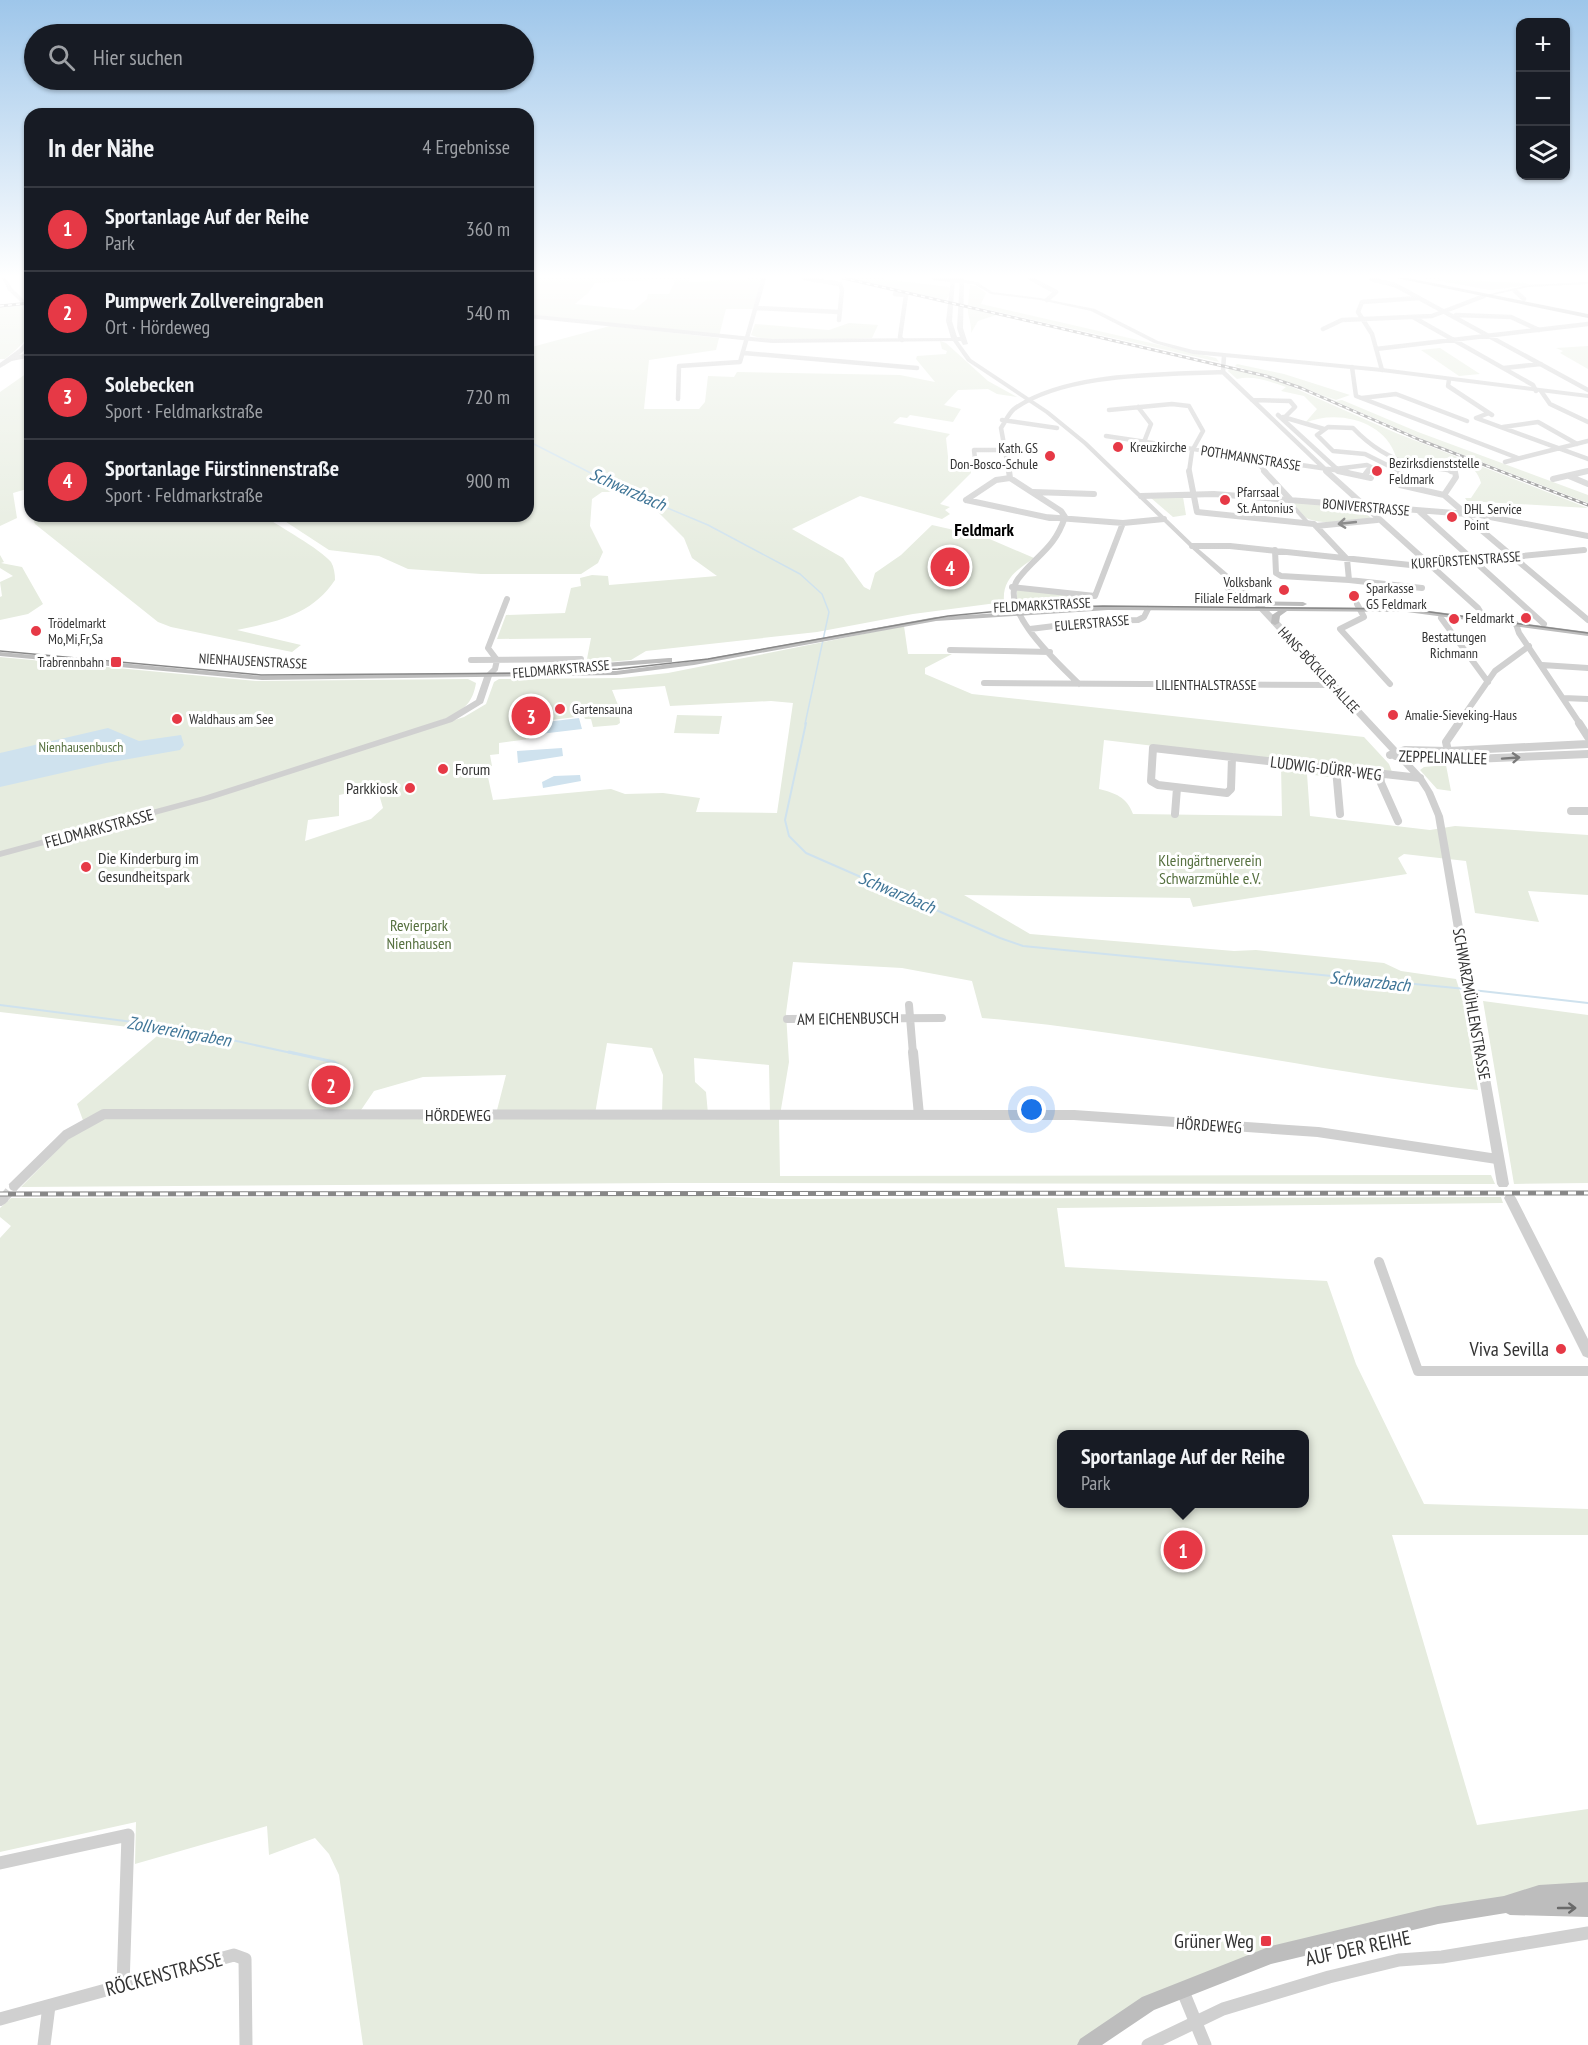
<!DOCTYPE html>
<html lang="de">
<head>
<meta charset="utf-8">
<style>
  body { margin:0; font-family:"PT Sans Narrow",sans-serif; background:#20242c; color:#f1f3f6 }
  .controls { position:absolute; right:18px; top:18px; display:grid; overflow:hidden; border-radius:12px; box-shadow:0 2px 4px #0004 }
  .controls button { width:54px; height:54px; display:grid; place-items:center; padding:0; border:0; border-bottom:2px solid #363941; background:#171b24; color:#f1f3f6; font:30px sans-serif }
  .you { position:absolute; left:1032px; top:1110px; width:21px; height:21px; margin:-15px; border:4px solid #fff; border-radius:50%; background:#1a73e8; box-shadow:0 0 0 9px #1a73e833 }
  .badge { display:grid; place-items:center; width:39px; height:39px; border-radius:50%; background:#e63946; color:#fff; font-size:20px; font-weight:700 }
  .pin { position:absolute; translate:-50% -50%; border:3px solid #fff; box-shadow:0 2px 6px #0006 }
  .popup { position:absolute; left:1057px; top:1430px; width:252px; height:78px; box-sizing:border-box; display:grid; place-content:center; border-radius:12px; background:#171b24; filter:drop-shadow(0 2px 4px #0005); font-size:20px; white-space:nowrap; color:#9ea1a6 }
  .popup b { font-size:22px; color:#f1f3f6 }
  .popup::after { content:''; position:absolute; left:50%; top:100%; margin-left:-12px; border:12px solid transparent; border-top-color:#171b24 }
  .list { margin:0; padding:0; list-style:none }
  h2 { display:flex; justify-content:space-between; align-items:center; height:78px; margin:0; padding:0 24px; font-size:26px }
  h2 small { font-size:20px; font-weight:400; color:#9ea1a6 }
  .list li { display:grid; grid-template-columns:39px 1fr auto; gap:18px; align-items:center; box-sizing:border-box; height:84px; padding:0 24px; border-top:2px solid #363941 }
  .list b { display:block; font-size:22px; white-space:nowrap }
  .list p { margin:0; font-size:20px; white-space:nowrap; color:#9ea1a6 }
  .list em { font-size:20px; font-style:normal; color:#9ea1a6 }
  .icon { flex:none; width:33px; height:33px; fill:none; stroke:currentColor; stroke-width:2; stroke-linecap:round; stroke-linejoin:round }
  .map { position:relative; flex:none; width:1588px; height:2045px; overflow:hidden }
  .search { position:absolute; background:#171b24; box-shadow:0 2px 4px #0004; left:24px; top:24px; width:510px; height:66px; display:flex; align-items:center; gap:15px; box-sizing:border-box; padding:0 21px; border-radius:33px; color:#9ea1a6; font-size:22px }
  .panel { position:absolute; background:#171b24; box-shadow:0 2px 4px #0004; left:24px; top:108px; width:510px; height:414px; border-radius:18px }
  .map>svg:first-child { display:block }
</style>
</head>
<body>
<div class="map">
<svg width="1588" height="2045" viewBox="0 0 1588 2045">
  <rect width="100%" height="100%" fill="#fff"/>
  <!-- green -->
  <path fill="#e6ecdf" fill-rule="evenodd" d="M528,278H689V282L763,278L753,309H726L719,336L528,314ZM669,279L675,281L669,294H648L647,299L634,310L575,304L588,293L595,283Z
    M846,278H877L949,287L950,294L946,300Z
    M1423,278L1526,283L1529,285L1490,290Z
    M970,285L976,286L986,293L981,304L1216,358L1219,362L968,305Z
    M20,305C39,331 27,341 5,359H0V307Z
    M968,306L1219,364L996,315L978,321L971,333C972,322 967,316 968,306Z
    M849,323L878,325L872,338C841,339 779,346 751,335L755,324L829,330Z
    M610,326L719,338L716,350L649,360L644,409H699L705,402L708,376L734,377L737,372L900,375L935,382L916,359L917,356L946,354L947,351L942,349L940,341L946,343L988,381L1017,397L997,394L988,389L958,390L944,405L961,409L953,422L910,415L907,418L900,417L893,423L950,434L946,438L949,466L971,468V473L940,504L950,507L945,510L950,514L942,519L860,496L792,529L843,558L864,587L870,590L875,573L901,555L932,525L985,537L1034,558C1017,570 1002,579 1004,602L913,614L817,632L646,651L631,660L586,664L591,638L497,639L506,615L565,613L571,588L581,586L580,578L592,575L608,576L609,585L717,576L692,558L684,538L658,512L614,492H602L592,499L590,526L603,552L598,563L581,574H481L408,569L379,556L329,550L277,516H528V348Z
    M1588,346V369L1560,353L1563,351L1556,348Z
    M1440,348L1480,374L1459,376L1421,350Z
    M1237,364L1284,374L1350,395L1336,400L1322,395L1336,401L1342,400L1418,432L1588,495V503L1422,439L1312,391L1235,366Z
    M1230,367L1283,383L1396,433L1588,508L1467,501L1465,498H1471L1481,483C1472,447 1419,467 1396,457C1385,420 1336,409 1305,423L1317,409L1304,396L1281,391L1286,387C1271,382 1253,375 1237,379L1228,371Z
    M30,371V488L13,493L17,518L0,526V392Z
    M1183,497L1186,515L1173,517L1151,498Z
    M1293,502L1360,508L1371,518C1347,520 1301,532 1293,502Z
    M264,516C280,527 319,548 331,562C334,567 335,574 335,580C312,615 276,622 237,630L301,645L292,652L171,627L158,622L35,524L32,517Z
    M0,555L4,562L1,563L22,567L43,604L28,614L0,620V597L2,596L0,582L13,576L0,568Z
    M1017,590L1089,597L1017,601Z
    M904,626L908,654H952L925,668V674L972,694L1364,737L1389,764L1392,772L1380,773L1104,740L1099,789C1115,793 1127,797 1133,814L1282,816L1281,765L1333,772L1329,773V777L1307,774L1310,816L1430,830L1455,826L1588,835V895L1528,891L1539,922L1475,913L1466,861L1404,854L1398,858L1407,874L1193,907L1190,898L964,895L1030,934L1234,951L1256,950L1384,963L1401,971L1456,979L1463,1001L1478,1090C1311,1071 1149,1032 982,1018L972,981L902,968L793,962L786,1013L789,1062L780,1115H770L769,1065L694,1058L695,1082L706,1092L708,1114H662L663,1075L652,1048L607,1043L595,1114H496L506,1075L423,1077L374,1091L359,1113L779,1117L780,1176L1491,1175L1495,1184L671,1183L21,1187L84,1123L77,1104L163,1031L0,1012V657L256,681L468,679L476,683C473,701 466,708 450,717L211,799L464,717L486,704L494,682L499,679L621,678L668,673ZM665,686L670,706L771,701L793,703L777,813L696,812L700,798L663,793L625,794L611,789L493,800L486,768L492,766L490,755L499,754V743L529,739L527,723L584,716L585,719H591L593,727L617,725L620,723L618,705L612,690ZM376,784L383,808L371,819L305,841L308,820L339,816V795L344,794L346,787Z
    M677,715L722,716L719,734L674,733Z
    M1446,765L1451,791L1437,789L1420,770L1424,767Z
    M1483,1001L1588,1015V1183L1514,1184Z
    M707,1196L780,1199L1501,1197L1503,1203L1057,1208L1065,1267L1327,1281L1356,1364L1424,1504L1588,1509V1535H1392L1477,1825L1588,1809V1889L1269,1951L1080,2045H363L339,1875L329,1854L315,1838L269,1855L267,1826L135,1864L136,1822L0,1852V1238L11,1226L0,1217V1208L11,1198ZM1062,1434H1304V1504H1062Z"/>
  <!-- water -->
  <path fill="#cfe2ee" d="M579,718L582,729L532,735L530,724Z
    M108,728L139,741L181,735L184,745L180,750L106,763L0,787V753Z
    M562,748L563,756L518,763L517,751Z
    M580,775L581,781L543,788L542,782L554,776Z"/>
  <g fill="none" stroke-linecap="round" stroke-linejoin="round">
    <!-- stream-far2 -->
    <path stroke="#cfe2ee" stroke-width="1.5" d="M528,441L622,489L708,525L800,574L822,594L829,612L805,724"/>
    <!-- stream-far1 -->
    <path stroke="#cfe2ee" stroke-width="2" d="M806,723L785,820L789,836L806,853L1000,938L1023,946L1466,989
      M1472,990L1588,1003
      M0,1005L172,1027L296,1054"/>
    <!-- stream -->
    <path stroke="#cfe2ee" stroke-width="3" d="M289,1052L334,1062L345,1070L342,1078"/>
    <!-- minor-tunnel -->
    <path stroke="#d6d6d6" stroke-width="10" stroke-dasharray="10 4.5" stroke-linecap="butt" d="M3,1199L14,1186"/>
    <!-- pedestrian -->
    <path stroke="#d0d0d0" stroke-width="4" d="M1291,500L1290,503L1308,523"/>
    <!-- minor-far4 -->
    <path stroke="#d0d0d0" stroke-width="4.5" d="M804,278L840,284L842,290L839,320
      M934,278L963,281
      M1030,278L1056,292L1047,300
      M1371,279L1395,285L1588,390
      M1515,291L1524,299
      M895,294L906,295L900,337L902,340
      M756,308L839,312
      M1456,315L1511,317L1539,330
      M1413,317L1533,385L1536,391
      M1323,329L1342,320L1432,316L1484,296
      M1376,349L1588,324
      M744,353L917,368
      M1224,356L1223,372L1328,472
      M10,359L30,355
      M1352,367L1356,396L1518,458
      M1504,368L1541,364
      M1382,370L1372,334L1358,312L1362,302L1419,298
      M1449,380L1448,386L1492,415
      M1541,391L1550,404L1588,422
      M1362,398L1396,394L1467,421
      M678,399L679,366L740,362L764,278
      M1252,400L1290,401L1295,407L1285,417
      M1138,407L1151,424L1144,442
      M1109,410L1172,404L1189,406L1203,431L1192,451L1189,472
      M1489,413L1476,418L1588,459
      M1278,415L1338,470
      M1283,417L1324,429
      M1002,420L1057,428
      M1503,427L1538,422L1577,444
      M1106,436L1348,472
      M1253,458L1266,472
      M1505,462L1588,441
      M976,467L974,450H1004
      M1335,469L1367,465L1371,467L1367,472
      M1009,472L1001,428C1005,422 1009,413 1014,409C1066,372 1161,375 1223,372
      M1401,472L1365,454L1333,451L1317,435L1328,427L1353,428C1370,446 1388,458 1413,465C1427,470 1441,467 1455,472
      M1583,472L1588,471"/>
    <!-- minor-far3 -->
    <path stroke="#d0d0d0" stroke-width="6" d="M1009,471L1010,478L1061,511L1065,517C1054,550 1036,555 1018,579C997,609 1059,664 1079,684
      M1189,471L1197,512L1314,524L1347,559L1349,580L1281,576L1276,573L1275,550
      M1264,471L1291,500
      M1326,471L1478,608L1485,619
      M1338,471L1371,478
      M1398,471L1401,472L1397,482L1400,485L1444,495
      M1365,475L1368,471
      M1569,476L1588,484
      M1553,479L1588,471
      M1033,492L1094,494
      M1444,495L1465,513L1467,518L1588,620
      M1444,495L1456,477L1455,472L1451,471
      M1141,496L1214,494L1480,515L1588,536
      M966,500L1050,518
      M966,500L996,480L1010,478
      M1419,511L1544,624
      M1045,517L1123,523L1164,519
      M1316,526L1377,520
      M1192,546H1230L1420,566L1584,550
      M1349,580L1422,588
      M1012,587L1095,596L1123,523
      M1357,604L1364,617L1340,629L1390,684
      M1441,618L1488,682
      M1516,624L1519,633L1580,724
      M1030,629L1095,621L1138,620L1144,617L1148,609
      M950,650L1050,652
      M471,660L581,659
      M1542,665L1588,668
      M488,676L495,669L497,660L488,648L507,599
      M984,683L1333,685
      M1563,698L1588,699
      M1458,724L1495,671L1529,646"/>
    <!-- minor-far2 -->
    <path stroke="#d0d0d0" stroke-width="8" d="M1579,723L1588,737
      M1153,748L1232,757L1231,789L1227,793L1158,785L1151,781Z
      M1448,751L1446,742L1459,723
      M1390,755L1405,750L1448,751L1588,744
      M1396,756L1449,760L1588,754
      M1232,757L1420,778
      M1336,769L1340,814
      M1380,774L1381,783L1398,821
      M1571,811H1588
      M1175,814L1177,788
      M909,1005L913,1054
      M787,1019L942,1018"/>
    <!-- minor-far1 -->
    <path stroke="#d0d0d0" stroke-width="10" d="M913,1052L919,1115
      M14,1186L66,1135L104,1114L1074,1115L1318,1132L1497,1159
      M0,1201L3,1199
      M1379,1262L1418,1371H1588"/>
    <!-- minor -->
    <path stroke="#d0d0d0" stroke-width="13" d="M0,1863L128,1835L123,1986
      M1182,1989L1205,2045
      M0,2019L234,1955L245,1959L246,2045
      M44,2045L49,2006
      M1148,2045L1223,2009L1329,1977L1399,1960L1442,1957L1588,1933"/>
    <!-- tertiary -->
    <path fill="#d0d0d0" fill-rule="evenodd" d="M2,278H6L12,288L30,306V311L8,290Z
      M951,278H955L952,321L957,337H960L957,328L960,278H964V280L977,282L992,292L1040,298L1095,309L1158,341L1193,350L1382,368L1588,394V398L1382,372L1193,354L1154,343L1091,311L1040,300L991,294L974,284L964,283L963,328L968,344L963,345L961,341H958L971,359L1049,411L1087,442L1194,545L1260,601L1423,776L1433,792L1443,816L1509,1184L1507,1187H1499L1497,1184L1435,816L1425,792L1417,780L1254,605L1190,547L1083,444L1045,413L967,361L953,341L772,343L528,318V314L772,339L951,338L946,321Z
      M1588,282V284L1528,287L1484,297L1482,296L1528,285Z
      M30,337C29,351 11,362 0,368V363L19,349Z
      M485,674H491L492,676L483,703L452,722L210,800L0,857V851L204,796L446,718L476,700Z
      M1510,1193L1514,1195L1516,1198L1588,1339V1358L1583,1356L1504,1198L1506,1195Z"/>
    <!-- secondary -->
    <path fill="#bdbdbd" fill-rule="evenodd" d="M1227,584H1233L1232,588L1239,597L1233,604L1219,605V601L1228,600L1231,597L1224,588Z
      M1244,601L1303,602L1307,604L1303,606L1247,605L1243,603Z
      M1108,606L1407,608L1588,632V636L1407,612L1287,611L1280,616L1279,623L1275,625L1271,623L1272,615L1278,611L1108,610L936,621L694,665L616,675L262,680L0,656V652L262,676L616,671L694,661L936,617Z
      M669,658H672V662L579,669L575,667L579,665Z
      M1588,1882V1917L1510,1915L1506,1913L1438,1924L1271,1964L1154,2010L1102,2045H1077L1080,2039L1142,1997L1271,1946L1438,1906L1504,1896L1539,1885Z"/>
    <!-- primary -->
    <path fill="#ababab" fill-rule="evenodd" d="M1396,278H1408L1588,314V318Z"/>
    <!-- tram -->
    <path stroke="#888" stroke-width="1.5" d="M0,651L261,675L547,673L618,669L708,659L948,616L1031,608L1103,606L1407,609L1588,633"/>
    <!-- rail-far1 casing -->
    <g stroke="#888" stroke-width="3">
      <path id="rail-far1" d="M843,278L1266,376L1301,388L1420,440L1588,505
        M0,306L30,303"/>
    </g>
    <!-- rail casing -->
    <g stroke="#888" stroke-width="5">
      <path id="rail" d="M0,1194L1588,1193"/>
    </g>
    <!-- rail-far1 -->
    <use href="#rail-far1" stroke="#fff" stroke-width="1.5" stroke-dasharray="4" stroke-linecap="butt"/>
    <!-- rail -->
    <use href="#rail" stroke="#fff" stroke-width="3" stroke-dasharray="8" stroke-linecap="butt"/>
  </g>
  <!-- one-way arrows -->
  <defs><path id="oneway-shaft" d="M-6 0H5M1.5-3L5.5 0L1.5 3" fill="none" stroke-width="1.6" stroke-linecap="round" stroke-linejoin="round" transform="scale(1.5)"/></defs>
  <g stroke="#7a7a7a">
    <use href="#oneway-shaft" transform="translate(1347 523) rotate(174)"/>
    <use href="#oneway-shaft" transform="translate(1511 758) rotate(-4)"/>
  </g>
  <use stroke="#6a6a6a" href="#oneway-shaft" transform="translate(1567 1908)"/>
  <!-- sky -->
  <linearGradient id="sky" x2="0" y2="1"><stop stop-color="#9ec6ea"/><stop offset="0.49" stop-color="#fff"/><stop offset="1" stop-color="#fff" stop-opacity="0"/></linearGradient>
  <rect width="1588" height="564" fill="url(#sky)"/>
  <!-- markers -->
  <g fill="#e63946" stroke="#fff" stroke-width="2">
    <circle cx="1118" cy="447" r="6"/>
    <circle cx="1050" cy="456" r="6"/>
    <circle cx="1377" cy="471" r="6"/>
    <circle cx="1225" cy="500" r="6"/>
    <circle cx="1452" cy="517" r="6"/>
    <circle cx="1284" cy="590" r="6"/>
    <circle cx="1354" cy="596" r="6"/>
    <circle cx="1526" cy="618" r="6"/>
    <circle cx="1454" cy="619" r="6"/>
    <circle cx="36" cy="631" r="6"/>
    <rect x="110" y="656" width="12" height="12" rx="3"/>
    <circle cx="560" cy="709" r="6"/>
    <circle cx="1393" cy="715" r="6"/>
    <circle cx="177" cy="719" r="6"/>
    <circle cx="443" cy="769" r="6"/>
    <circle cx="410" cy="788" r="6"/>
    <circle cx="86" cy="867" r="6"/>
    <circle cx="1561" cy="1349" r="6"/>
    <rect x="1260" y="1935" width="12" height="12" rx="3"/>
  </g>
  <g text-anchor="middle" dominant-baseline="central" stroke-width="6" stroke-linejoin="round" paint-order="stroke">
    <!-- far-poi labels -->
    <g font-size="14" fill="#333" stroke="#fff" text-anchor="start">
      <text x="1130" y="447">Kreuzkirche</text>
      <text x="1038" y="448" text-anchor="end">Kath. GS<tspan x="1038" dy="16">Don-Bosco-Schule</tspan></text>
      <text x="1389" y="463">Bezirksdienststelle<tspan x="1389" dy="16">Feldmark</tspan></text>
      <text x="1237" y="492">Pfarrsaal<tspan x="1237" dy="16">St. Antonius</tspan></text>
      <text x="1464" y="509">DHL Service<tspan x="1464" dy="16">Point</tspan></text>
      <text x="1272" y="582" text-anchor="end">Volksbank<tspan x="1272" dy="16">Filiale Feldmark</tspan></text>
      <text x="1366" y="588">Sparkasse<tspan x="1366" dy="16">GS Feldmark</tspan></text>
      <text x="1514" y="618" text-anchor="end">Feldmarkt</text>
      <text x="48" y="623">Trödelmarkt<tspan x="48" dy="16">Mo,Mi,Fr,Sa</tspan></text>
      <text x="1454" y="637" text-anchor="middle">Bestattungen<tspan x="1454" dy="16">Richmann</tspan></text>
      <text x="104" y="662" text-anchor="end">Trabrennbahn</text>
      <text x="572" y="709">Gartensauna</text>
      <text x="1405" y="715">Amalie-Sieveking-Haus</text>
      <text x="189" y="719">Waldhaus am See</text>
    </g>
    <!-- far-street labels -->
    <g font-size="14" fill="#333" stroke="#fff">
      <text transform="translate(1251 458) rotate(9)">POTHMANNSTRASSE</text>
      <text transform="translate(1366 507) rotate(5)">BONIVERSTRASSE</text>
      <text transform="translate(1466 560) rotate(-4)">KURFÜRSTENSTRASSE</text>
      <text transform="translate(1042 605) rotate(-3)">FELDMARKSTRASSE</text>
      <text transform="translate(1092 623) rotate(-5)">EULERSTRASSE</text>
      <text transform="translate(253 661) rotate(3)">NIENHAUSENSTRASSE</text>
      <text transform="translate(561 669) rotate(-5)">FELDMARKSTRASSE</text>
      <text transform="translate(1319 670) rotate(47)">HANS-BÖCKLER-ALLEE</text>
      <text x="1206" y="685">LILIENTHALSTRASSE</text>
    </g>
    <!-- far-park labels -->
    <g font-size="14" fill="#56703f" stroke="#fff">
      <text x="81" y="747">Nienhausenbusch</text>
    </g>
    <!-- street labels -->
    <g font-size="16" fill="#333" stroke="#fff">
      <text transform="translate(1443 757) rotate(2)">ZEPPELINALLEE</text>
      <text transform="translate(1326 768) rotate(7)">LUDWIG-DÜRR-WEG</text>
      <text transform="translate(99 828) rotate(-15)">FELDMARKSTRASSE</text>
      <text transform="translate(1472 1004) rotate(80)">SCHWARZMÜHLENSTRASSE</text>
      <text transform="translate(848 1018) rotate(-1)">AM EICHENBUSCH</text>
      <text x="458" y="1115">HÖRDEWEG</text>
      <text transform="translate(1209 1125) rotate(4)">HÖRDEWEG</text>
    </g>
    <!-- poi labels -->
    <g font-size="16" fill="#333" stroke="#fff" text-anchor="start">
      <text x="455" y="769">Forum</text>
      <text x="398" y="788" text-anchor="end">Parkkiosk</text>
      <text x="98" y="858">Die Kinderburg im<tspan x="98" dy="18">Gesundheitspark</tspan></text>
    </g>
    <!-- park labels -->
    <g font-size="16" fill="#56703f" stroke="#fff">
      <text x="1210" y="860">Kleingärtnerverein<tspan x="1210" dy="18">Schwarzmühle e.V.</tspan></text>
      <text x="419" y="925">Revierpark<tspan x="419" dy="18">Nienhausen</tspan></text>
    </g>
    <!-- water labels -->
    <g font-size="18" font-style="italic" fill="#3f7597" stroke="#fff">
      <text transform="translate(628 489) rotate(24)">Schwarzbach</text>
      <text transform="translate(897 892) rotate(23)">Schwarzbach</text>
      <text transform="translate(1370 981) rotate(6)">Schwarzbach</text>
      <text transform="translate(179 1031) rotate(10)">Zollvereingraben</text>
    </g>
    <!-- far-district labels -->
    <g font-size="18" font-weight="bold" fill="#000" stroke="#fff">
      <text x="984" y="529">Feldmark</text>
    </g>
    <!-- near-poi labels -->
    <g font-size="20" fill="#333" stroke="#fff" text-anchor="end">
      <text x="1549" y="1349">Viva Sevilla</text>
      <text x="1254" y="1941">Grüner Weg</text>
    </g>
    <!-- near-street labels -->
    <g font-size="20" fill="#333" stroke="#fff">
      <text transform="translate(1358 1948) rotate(-12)">AUF DER REIHE</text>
      <text transform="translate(164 1974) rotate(-15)">RÖCKENSTRASSE</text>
    </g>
  </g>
</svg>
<div class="controls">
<button>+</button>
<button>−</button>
<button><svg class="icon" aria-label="layers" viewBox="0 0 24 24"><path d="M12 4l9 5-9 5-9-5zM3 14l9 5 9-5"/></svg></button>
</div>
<div class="you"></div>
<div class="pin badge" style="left:1183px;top:1550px">1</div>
<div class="popup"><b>Sportanlage Auf der Reihe</b>Park</div>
<div class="pin badge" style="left:331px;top:1085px">2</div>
<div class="pin badge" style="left:531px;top:716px">3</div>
<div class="pin badge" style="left:950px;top:567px">4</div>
<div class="search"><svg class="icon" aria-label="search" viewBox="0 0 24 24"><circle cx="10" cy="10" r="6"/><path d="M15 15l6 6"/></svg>Hier suchen</div>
<section class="panel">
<h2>In der Nähe<small>4 Ergebnisse</small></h2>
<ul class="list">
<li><span class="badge">1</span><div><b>Sportanlage Auf der Reihe</b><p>Park</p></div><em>360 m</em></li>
<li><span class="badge">2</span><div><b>Pumpwerk Zollvereingraben</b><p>Ort · Hördeweg</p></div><em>540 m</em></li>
<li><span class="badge">3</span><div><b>Solebecken</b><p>Sport · Feldmarkstraße</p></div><em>720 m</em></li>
<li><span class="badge">4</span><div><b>Sportanlage Fürstinnenstraße</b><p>Sport · Feldmarkstraße</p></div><em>900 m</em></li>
</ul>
</section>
</div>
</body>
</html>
